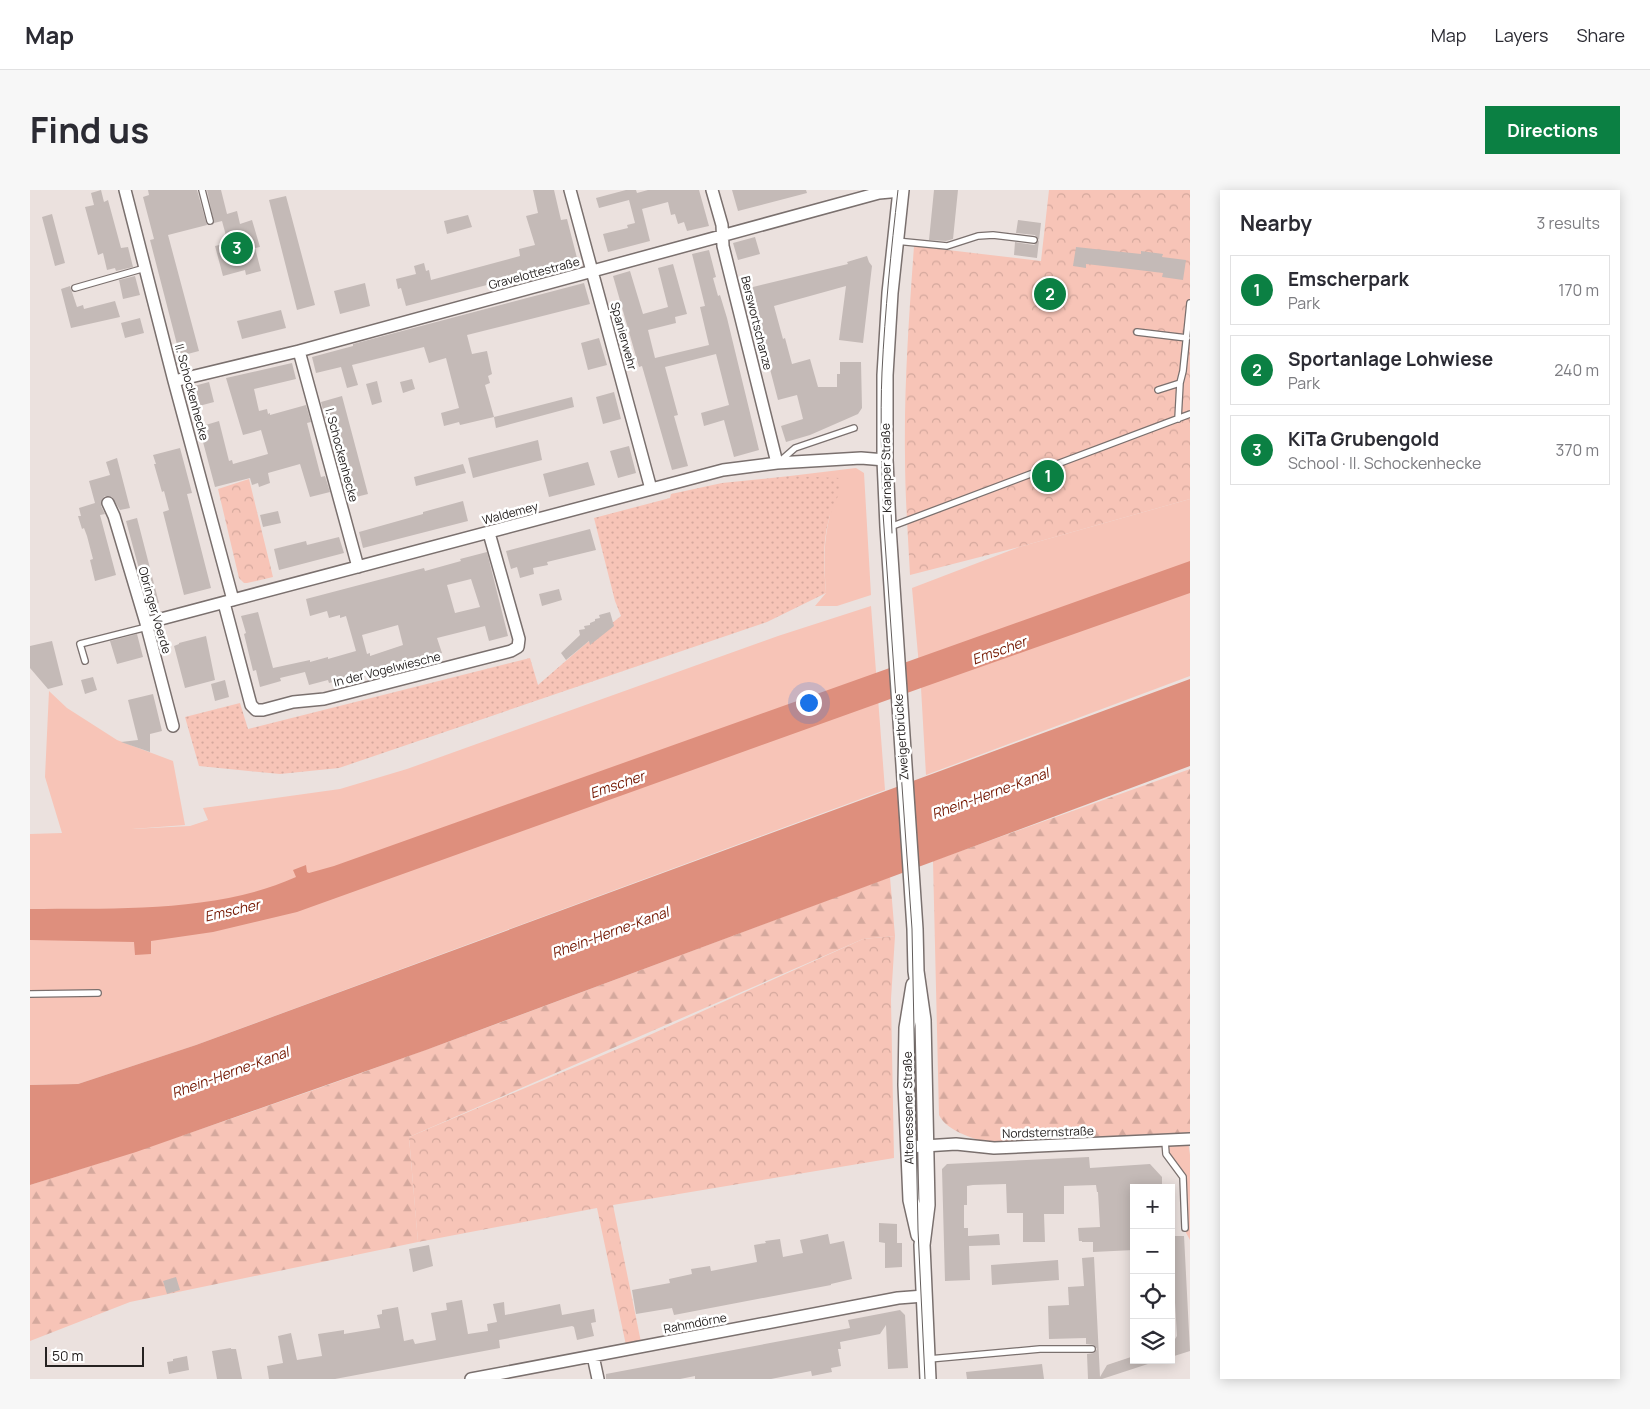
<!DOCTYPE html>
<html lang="en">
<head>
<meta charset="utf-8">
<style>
  body { margin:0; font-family:Manrope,sans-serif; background:#f7f7f7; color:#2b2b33 }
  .controls { position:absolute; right:15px; bottom:15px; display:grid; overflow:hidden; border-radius:0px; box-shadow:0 2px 12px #0003 }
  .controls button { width:45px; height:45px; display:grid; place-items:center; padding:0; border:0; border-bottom:1px solid #e1e1e2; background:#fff; color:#2b2b33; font:25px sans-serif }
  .scale { position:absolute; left:15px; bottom:12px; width:99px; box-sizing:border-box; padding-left:5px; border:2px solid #262221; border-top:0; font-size:14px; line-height:18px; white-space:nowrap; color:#262221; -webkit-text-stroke:4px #fff; paint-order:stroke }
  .you { position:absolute; left:778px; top:512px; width:18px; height:18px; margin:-12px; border:4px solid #fff; border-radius:50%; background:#1a73e8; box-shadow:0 0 0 8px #1a73e833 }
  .badge { display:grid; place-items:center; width:32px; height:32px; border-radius:50%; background:#0b8043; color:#fff; font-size:16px; font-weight:700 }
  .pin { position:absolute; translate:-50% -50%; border:2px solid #fff; box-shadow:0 1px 5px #0006 }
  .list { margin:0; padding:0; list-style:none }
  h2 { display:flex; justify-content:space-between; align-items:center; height:65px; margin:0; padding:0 20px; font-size:21px }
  h2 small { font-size:16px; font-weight:400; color:#7c7c81 }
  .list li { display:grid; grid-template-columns:32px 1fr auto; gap:15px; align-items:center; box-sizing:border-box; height:70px; margin:0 10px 10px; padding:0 10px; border:1px solid #e1e1e2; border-radius:0px }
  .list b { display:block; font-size:19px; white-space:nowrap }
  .list p { margin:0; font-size:16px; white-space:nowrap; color:#7c7c81 }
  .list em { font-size:16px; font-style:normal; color:#7c7c81 }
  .icon { flex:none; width:28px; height:28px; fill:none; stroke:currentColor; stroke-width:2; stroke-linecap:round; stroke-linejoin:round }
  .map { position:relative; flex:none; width:1160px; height:1189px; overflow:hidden; border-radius:0px }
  header { display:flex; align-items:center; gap:30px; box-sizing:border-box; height:70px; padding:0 25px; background:#fff; border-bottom:1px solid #e1e1e2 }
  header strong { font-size:24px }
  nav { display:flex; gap:28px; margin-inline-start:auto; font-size:18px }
  .intro { display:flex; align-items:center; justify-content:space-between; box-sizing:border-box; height:120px; padding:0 30px }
  h1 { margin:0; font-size:35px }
  .button { padding:12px 22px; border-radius:0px; background:#0b8043; color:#fff; font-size:18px; font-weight:700 }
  main { display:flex; gap:30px; padding:0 30px }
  aside { flex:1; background:#fff; border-radius:0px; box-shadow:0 2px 12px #0003 }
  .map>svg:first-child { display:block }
</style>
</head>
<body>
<header>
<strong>Map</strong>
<nav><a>Map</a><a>Layers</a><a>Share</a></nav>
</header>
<div class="intro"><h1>Find us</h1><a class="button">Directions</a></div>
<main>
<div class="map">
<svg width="1160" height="1189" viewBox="0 0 1160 1189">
  <defs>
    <pattern id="forest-firs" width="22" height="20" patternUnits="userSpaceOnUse" patternTransform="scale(1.25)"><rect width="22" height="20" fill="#f7c4b7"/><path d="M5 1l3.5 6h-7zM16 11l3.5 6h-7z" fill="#d4a89d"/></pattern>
    <pattern id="park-crowns" width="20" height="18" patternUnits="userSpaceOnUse" patternTransform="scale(1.25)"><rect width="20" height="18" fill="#f7c4b7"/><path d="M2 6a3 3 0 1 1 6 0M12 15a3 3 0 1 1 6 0" fill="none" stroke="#d4a89d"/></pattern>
    <pattern id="garden-dots" width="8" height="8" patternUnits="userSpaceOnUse" patternTransform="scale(1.25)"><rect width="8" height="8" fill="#f7c4b7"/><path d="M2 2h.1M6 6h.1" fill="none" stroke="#d4a89d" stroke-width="1.8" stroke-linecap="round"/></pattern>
  </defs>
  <rect width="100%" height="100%" fill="#ebe1de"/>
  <!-- grass -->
  <path fill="#f7c4b7" d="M826,278L834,283L841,405L807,416H785L796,403C794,375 793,353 800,325L760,286Z
    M1160,309V486L896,585L891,498L882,398L989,357Z
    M841,416L855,600L166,855L48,894L0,895V644L32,643L15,587L19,501L37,518L87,550L143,571L155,635L102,639L160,636L178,630L173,618L310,599L377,579L748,446Z
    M1158,951L1160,965V1054V1050L1154,1039L1155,987L1137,963V952Z"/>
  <!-- forest -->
  <path fill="url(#forest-firs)" d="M1160,579V947L966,955C948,950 917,942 909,925L903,671Z
    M860,687L865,746L833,749L379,947L388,1052L100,1112L0,1151V995C290,904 575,793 860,687Z"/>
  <!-- park -->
  <path fill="url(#park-crowns)" d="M1019,0H1160V309L989,357L880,385C878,345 875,306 875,266C874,196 879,126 884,56L1011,71Z
    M219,289L243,387L217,393H214L209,388L188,299Z
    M865,746L861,809L864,968L583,1015L612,1157L597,1160L567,1018L388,1052L379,947L604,852L833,749Z"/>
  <!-- garden -->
  <path fill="url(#garden-dots)" d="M760,286L810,288C814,300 802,316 799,329C792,354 794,378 796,403L737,432L309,578L250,584L169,576L155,527L210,513L218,539L500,468L508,495L553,456L591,426L585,411L564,328L640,308L641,304L692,293Z"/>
  <!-- water -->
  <path fill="#de8f7d" d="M1160,371V403L891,498L267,722L183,742L121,751V764L105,765L104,752L0,750V719C85,718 187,723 266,687L263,680L276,675L277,682L279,683L304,676Z
    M1160,489V576L396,860L106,962L0,995V895L48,894L166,855Z"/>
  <!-- building -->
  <path fill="#c4bab7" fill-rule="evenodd" d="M71,0L74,12L78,10L91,58L98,57L103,77L86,81L85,78L77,80L73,63L68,65L55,17L64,15L61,3Z
    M118,0H167L177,35L138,45L169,161L150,166L120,50L124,49L113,7L119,5Z
    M177,0H191L197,24L207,21L210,34L222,30L230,57L225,58L231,81L216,85L215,80L193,86L185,56L198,53L192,31L184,33Z
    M503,0H524L531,30L537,29L547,68L545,72L376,116L371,98L368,99L366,89L386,84L384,76L394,73L396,81L399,80L401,90L490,66L489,59L505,55L496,26L508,23Z
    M596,0H606L607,3L618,0H669L679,36L657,41L654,32L648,34L645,24L641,25L638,12L612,19L620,51L578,62L573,44L598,38L597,35L605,33L599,10L569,18L566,8Z
    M702,0H776L777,3L708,21Z
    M904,0H928L923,49L916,51L899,50Z
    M256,6L285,115L267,120L239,10Z
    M22,24L35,73L25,76L12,27Z
    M438,25L442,37L417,44L414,31Z
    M988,30L1011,33L1007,68L984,65L985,52L1004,55L1007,53L1009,50L1005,45L986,43Z
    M725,47L730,64L708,70L703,53Z
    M1046,57L1111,64V61L1133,64L1132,67L1156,70L1153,90L1132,87L1133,83L1100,79L1056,74V78L1043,76Z
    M679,60L686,87L683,88L688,106L690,105L697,128L729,260L704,267L694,230L674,236L671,223L699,215L686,164L635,177L648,225L644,226L658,276L642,280L612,176L609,177L583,86L600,81L613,124L638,117L628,78L643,74L657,124L645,127L646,133L618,140L625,168L679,155L670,117L675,116L662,64Z
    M837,66L839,72L842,76L833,153L809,150L816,96L744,116L753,149L755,148L762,174L780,169L788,197H807V184H810V172H831L832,218L828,224L780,245L756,252L751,236L773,229L767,205L748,210L719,98L818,74L817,72Z
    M105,86L110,105L93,109L89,90Z
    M335,93L340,116L310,124L304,101Z
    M554,93L560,114L437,145L442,164L457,161L462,184L458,186L460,193L455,195L464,227L430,235L429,232L414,236L411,223L429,218L416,168L399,173L394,157L322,175L328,195L317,198L311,177L286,183L282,167L323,156V154Z
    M40,96L47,117L53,115L54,119L85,111L90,127L41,138L31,99Z
    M251,120L256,138L212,149L207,131Z
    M110,128L114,143L95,148L91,133Z
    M569,148L577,175L558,180L551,153Z
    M262,173L266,189L224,199L229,221L237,219L238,224L240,223V225L276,215L281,232L277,233L291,287L295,286L300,302L280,307L270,274L238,283L240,293L229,297L228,293L222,295L220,288L185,297L169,237L189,231L199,271L202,270L203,274L238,264L231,240L213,245L196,188Z
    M382,189L385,199L373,203L370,192Z
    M347,191L352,212L342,215L336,194Z
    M179,192L184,212L169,216L164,196Z
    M584,202L591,229L573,234L566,207Z
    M312,206L338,304L322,308L319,297L314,298L310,282L315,281L301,227L295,228L291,212Z
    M542,207L544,217L466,238L464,227Z
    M508,250L512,270L443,288L438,268Z
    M599,256L606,283L588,288L580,261Z
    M150,258L162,303L157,304L181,398L154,405L133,322L139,320L134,301L132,302L124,274H126L123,265Z
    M87,268L100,318L90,320L82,307L75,306L72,309L71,316L75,324L70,325L86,385L65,391L60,370L63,369L57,346L54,338L52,339L48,326H51L49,318L65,313L59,291L80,285L76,272Z
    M558,272L565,295L519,307L513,284Z
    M433,274L436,283L386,296L384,287Z
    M433,311L438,331L333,358L329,342L393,324V322Z
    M248,321L251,333L233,337L230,325Z
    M107,328L129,413L119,416L96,331Z
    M560,339L566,360L517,372L518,375L503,378L504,384L490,388L487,377L481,379L476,361Z
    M309,347L314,363L249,380L244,359L276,351L277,355Z
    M457,362L478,446L459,451L455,436L407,448L412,463L390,469L389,466L366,473V475L299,493L298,490L279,495L275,482L250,488L251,491L230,497L226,480L223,481L214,444L216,443L211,426L228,422L243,478L280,470V472L298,467V469L326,461L316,426L310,428V425L299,428L297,421L280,426L276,409L394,378L395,381L431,371L430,369ZM441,389L450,417L425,423L417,395ZM368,435L373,455L340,466V463L337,464L332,445Z
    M529,399L532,410L512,416L509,404Z
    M580,422L584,436L560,455L559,451L536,470L531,463L550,445L549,440L555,439L554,436L560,435V433L565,431V429L570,428L569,425Z
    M107,444L113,467L87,474L80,451Z
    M176,446L185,490L155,498L144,456L149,454V453Z
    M22,451L33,495L18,499L0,478V456Z
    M63,487L67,500L55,504L51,490Z
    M195,490L199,507L185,511L181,494Z
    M123,504L132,541L120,544V562L91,552L108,550L98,510Z
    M1059,967L1060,978L1120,974L1132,987V998H1104V1060L1063,1062V1052H1052V1051H1049L1048,1038L1070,1037L1068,1002H1067L1066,995L1034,996V1024H1014L1015,1052H993V1023H977L976,994L943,995L937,996V1015H934V1038H938V1046L969,1044L970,1055L939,1056L940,1090L915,1091L912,979L917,974Z
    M849,1033L867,1034V1053H872V1077L855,1078V1053L849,1052Z
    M798,1044L800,1054L814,1051L822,1089L801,1094V1095L644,1125L642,1118L606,1124L602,1100L640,1093L639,1089L662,1084L661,1079L680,1076L681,1081L727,1072L724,1055L736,1053L735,1051L750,1049L753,1067L773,1063L770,1050Z
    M1141,1046H1154L1160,1161L1141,1167V1155L1147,1146Z
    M399,1055L403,1076L383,1082L379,1059Z
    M1064,1067L1070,1187L1077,1175L1104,1166V1170H1123L1124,1172L1072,1189H1058L1057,1164L1064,1163L1067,1159L1064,1155L1056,1154V1148L1019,1149L1018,1116L1039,1115L1038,1097L1054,1096L1052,1068Z
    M1028,1070L1029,1090L962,1095L961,1075Z
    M146,1087L150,1100L137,1104L133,1091Z
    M432,1110L438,1144L458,1141L457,1134L467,1132L463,1114L474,1112L475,1125L530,1114L532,1125L564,1119L566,1132L561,1133L564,1146L547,1150L544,1137L542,1136L469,1150L470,1158L305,1189H239L237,1176L253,1173L248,1146L261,1143L267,1170L292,1166L288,1144L314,1140V1144L350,1138L347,1125L352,1124V1120L368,1117L374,1151L383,1149L385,1154L396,1152L406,1150L401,1123L417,1120L416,1113Z
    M870,1120L875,1125L878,1178L858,1179L856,1135L850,1144L810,1152L811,1159H808L811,1176L801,1178L802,1182L782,1186L781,1181L741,1189H665V1186L650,1189H576V1184L820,1138L818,1130Z
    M201,1158V1159H206L212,1189H187L182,1161Z
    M157,1166L159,1180L139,1184L137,1172L143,1171V1169Z
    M1012,1174L1014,1189H937L936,1182Z"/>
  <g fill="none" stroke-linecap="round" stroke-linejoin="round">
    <!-- service casing -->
    <g stroke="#7a706e" stroke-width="8">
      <path id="service" d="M172,0L180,31
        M866,51L917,56L948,46L963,45L1004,50
        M45,98L115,78
        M1107,142L1157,148
        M1150,193L1153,181L1160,113
        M1128,200L1150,193L1148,229
        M749,272L765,258L824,238
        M860,337L1160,224
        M55,471L50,454L117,437
        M0,804L68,803
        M1135,951L1136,964L1153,987L1155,1038
        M899,1169L1010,1159H1062"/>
    </g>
    <!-- minor casing -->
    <g stroke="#7a706e" stroke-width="14">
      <path id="minor" d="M95,0L144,191L203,410
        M540,0L621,299
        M682,0L692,35L693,56L747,273
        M269,161L328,377
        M144,191L269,161L849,3L871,1
        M78,313L84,326L116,433L143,536
        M194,413L221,515L226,520H233L263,512L294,509L481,461L488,457L489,449L459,343
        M116,433L693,280L747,273L831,268L855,270
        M878,957L926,954L964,958L1160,949
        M563,1166L568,1189
        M441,1189L868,1108L894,1106"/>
    </g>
    <!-- secondary casing -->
    <g stroke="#7a706e" stroke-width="18">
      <path id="secondary" d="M871,0L860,103L855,185V270L858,337L885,739L886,781L893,830L897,1015L892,1055L898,1189
        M884,795L877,838L876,895L881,1010L889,1045"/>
    </g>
    <!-- service -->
    <use href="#service" stroke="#fff" stroke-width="5.5"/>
    <!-- minor -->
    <use href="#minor" stroke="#fff" stroke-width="11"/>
    <!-- secondary -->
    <use href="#secondary" stroke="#fff" stroke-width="15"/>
    <!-- tram -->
    <path stroke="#645e5c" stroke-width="1" d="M868,0C861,61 855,121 852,182C850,229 852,276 853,323L882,739L888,1040L895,1189
      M860,298L862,343"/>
  </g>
  <g text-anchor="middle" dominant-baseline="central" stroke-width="5" stroke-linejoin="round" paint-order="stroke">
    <!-- street labels -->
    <g font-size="12" fill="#262221" stroke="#fff">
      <text transform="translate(504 83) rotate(-15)">Gravelottestraße</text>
      <text transform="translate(727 133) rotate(76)">Berswortschanze</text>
      <text transform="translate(594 146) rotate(75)">Spanierwehr</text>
      <text transform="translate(162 202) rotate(75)">II. Schockenhecke</text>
      <text transform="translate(312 265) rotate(75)">I. Schockenhecke</text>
      <text transform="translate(856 278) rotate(-91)">Karnaper Straße</text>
      <text transform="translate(480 323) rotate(-15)">Waldemey</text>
      <text transform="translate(125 420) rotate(74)">Obringer Voerde</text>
      <text transform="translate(357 479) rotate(-14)">In der Vogelwiesche</text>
      <text transform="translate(871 547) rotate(-94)">Zweigertbrücke</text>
      <text transform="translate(878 918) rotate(-91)">Altenessener Straße</text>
      <text transform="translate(1018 942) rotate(-2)">Nordsternstraße</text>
      <text transform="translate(665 1133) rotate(-11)">Rahmdörne</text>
    </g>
    <!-- water labels -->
    <g font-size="14" font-style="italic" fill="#741701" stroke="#fff">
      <text transform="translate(969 460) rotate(-20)">Emscher</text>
      <text transform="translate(587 594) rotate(-19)">Emscher</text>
      <text transform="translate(960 603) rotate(-20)">Rhein-Herne-Kanal</text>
      <text transform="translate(202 720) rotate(-13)">Emscher</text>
      <text transform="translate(580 742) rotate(-20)">Rhein-Herne-Kanal</text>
      <text transform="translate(200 882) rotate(-20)">Rhein-Herne-Kanal</text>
    </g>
  </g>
</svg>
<div class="controls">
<button>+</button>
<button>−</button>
<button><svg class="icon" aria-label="locate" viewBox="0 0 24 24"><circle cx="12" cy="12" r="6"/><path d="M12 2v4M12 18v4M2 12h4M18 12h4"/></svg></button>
<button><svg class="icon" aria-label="layers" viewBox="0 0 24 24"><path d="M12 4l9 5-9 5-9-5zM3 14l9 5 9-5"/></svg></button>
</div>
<div class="scale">50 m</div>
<div class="you"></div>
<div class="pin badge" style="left:1018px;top:286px">1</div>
<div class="pin badge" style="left:1020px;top:104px">2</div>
<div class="pin badge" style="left:207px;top:58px">3</div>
</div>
<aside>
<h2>Nearby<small>3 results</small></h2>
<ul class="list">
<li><span class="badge">1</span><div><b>Emscherpark</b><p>Park</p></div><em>170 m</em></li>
<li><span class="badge">2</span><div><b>Sportanlage Lohwiese</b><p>Park</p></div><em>240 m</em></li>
<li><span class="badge">3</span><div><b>KiTa Grubengold</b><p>School · II. Schockenhecke</p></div><em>370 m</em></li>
</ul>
</aside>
</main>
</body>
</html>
